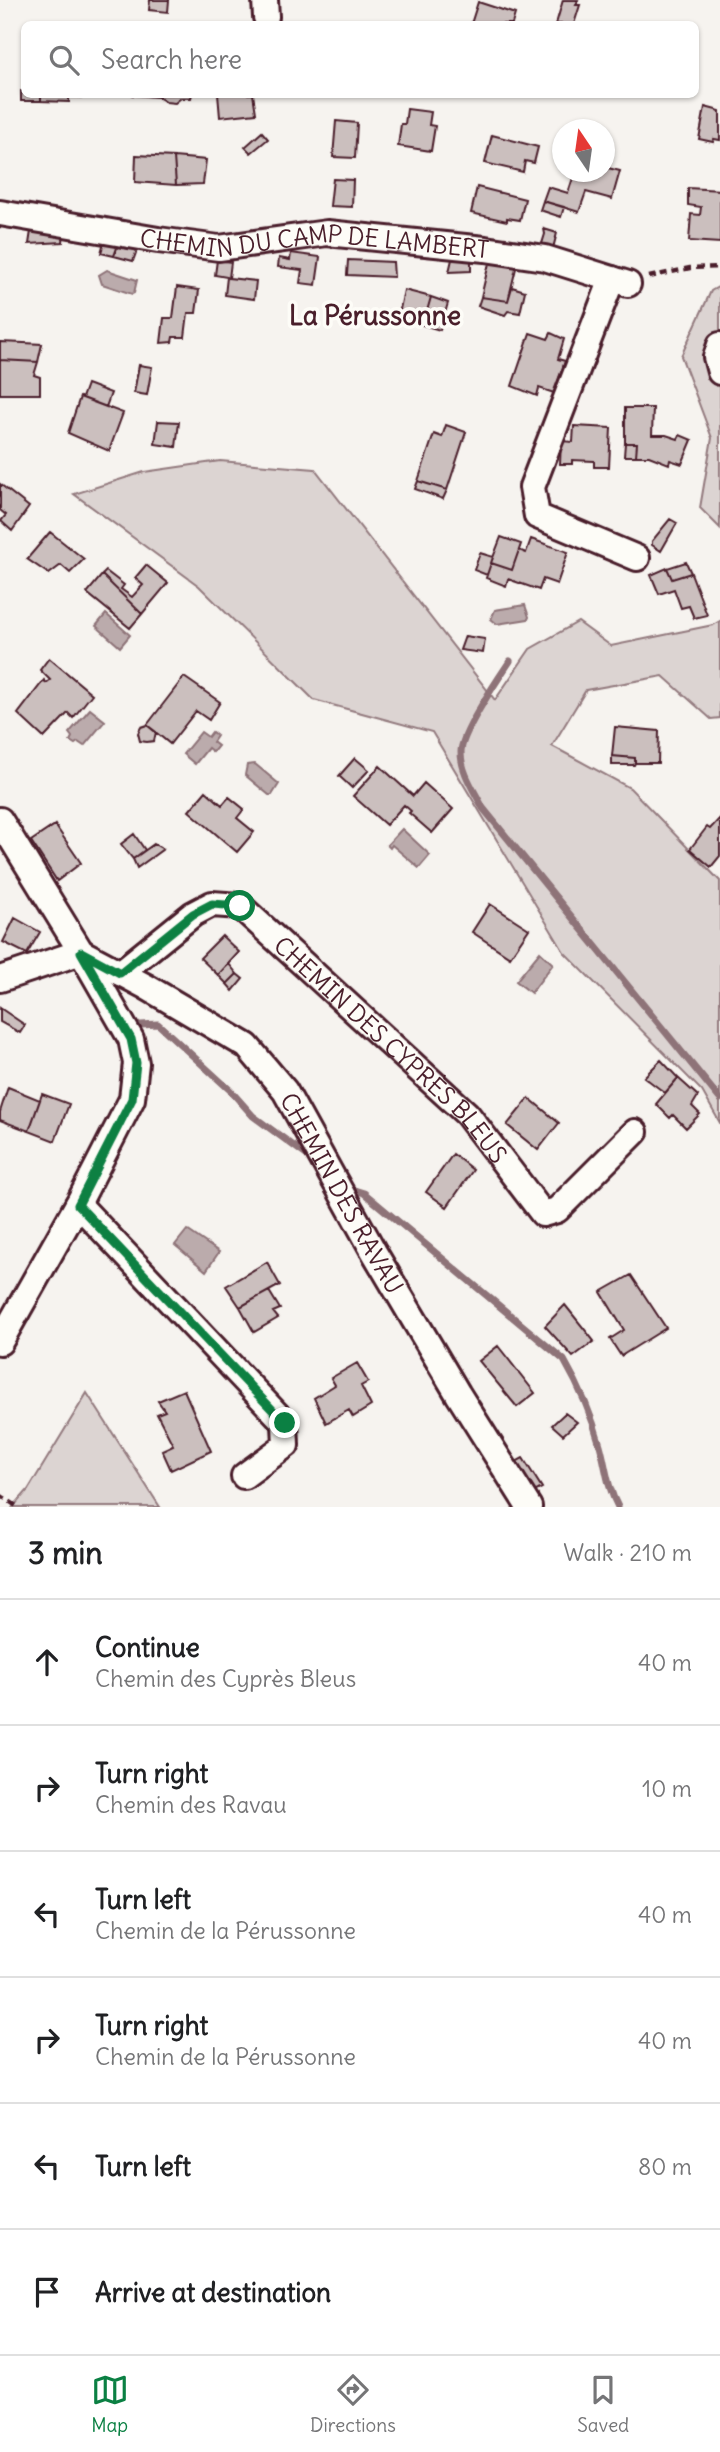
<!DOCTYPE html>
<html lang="en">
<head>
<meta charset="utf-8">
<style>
  body { margin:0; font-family:Delius,sans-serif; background:#f6f6f6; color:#202124 }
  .compass { position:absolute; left:552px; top:119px; width:63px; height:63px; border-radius:50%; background:#fff; box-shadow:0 2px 5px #0004; rotate:347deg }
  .stop { position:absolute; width:21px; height:21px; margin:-16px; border:5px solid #0b8043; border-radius:50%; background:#fff }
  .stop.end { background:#0b8043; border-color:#fff; box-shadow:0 2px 7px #0008 }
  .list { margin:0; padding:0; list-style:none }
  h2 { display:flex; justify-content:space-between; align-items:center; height:91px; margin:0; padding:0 28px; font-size:30px }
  h2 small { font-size:23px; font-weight:400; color:#757577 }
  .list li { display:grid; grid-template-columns:46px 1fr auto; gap:21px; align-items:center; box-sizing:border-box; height:126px; padding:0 28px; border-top:2px solid #e0e0e0 }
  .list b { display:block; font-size:26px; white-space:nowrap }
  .list p { margin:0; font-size:23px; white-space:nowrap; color:#757577 }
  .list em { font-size:23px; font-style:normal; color:#757577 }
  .icon { flex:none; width:38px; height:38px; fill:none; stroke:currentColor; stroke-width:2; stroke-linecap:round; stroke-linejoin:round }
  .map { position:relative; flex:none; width:720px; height:1507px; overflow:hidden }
  .search { position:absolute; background:#fff; box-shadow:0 2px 5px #0004; left:21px; right:21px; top:21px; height:77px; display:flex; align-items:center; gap:18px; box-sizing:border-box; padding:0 24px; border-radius:10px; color:#757577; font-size:26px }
  .sheet { height:847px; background:#fff }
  nav { display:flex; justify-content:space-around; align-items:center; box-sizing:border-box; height:98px; border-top:2px solid #e0e0e0; background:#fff; font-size:19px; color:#757577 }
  nav a { display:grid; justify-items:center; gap:4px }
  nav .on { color:#0b8043 }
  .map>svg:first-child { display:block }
</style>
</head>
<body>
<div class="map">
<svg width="720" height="1507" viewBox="0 0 720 1507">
  <rect width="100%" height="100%" fill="#f6f3ef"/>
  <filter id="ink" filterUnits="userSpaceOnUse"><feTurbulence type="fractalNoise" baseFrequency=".0143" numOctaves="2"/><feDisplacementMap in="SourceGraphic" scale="14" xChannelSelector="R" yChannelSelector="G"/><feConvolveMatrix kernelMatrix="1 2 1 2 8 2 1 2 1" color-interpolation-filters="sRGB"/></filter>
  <g filter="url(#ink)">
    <!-- green -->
    <path fill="#dcd4d2" stroke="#937a7e" stroke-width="2" d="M720,286V528L700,508L712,438L681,356L711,291Z
      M220,461L315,469L495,700L530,649L578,622L611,646L713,625L720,621V718L711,719L663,676L586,690L552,746L630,788L720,881V1123L702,1091L564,952L432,732L314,700L199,586L74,494L144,472Z
      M87,1393L160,1507H13L28,1490Z"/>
    <!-- water -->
    <path fill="#bbabac" stroke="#8e7378" stroke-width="2" d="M107,270L137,280L134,293L132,294L102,284L99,275Z
      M525,605L529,617L528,619L497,624L491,619L495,610Z
      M106,614L130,635L120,647L96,626Z
      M90,709L105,721L84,746L78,742L75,744L70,741L72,737L69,733Z
      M201,732L208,737L212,732L217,736L213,742L218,746L213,752L208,748L195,764L183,754Z
      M255,764L279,784L272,795H269L245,775L247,765Z
      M402,829L430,855L419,868L392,845L390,848L387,845Z
      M540,952L553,964L531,993L516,981Z
      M187,1230L219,1252L206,1271L175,1245Z"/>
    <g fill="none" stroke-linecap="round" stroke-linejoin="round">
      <!-- stream -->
      <path stroke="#8e7378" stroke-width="7" d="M510,661C498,679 461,733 461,752C461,772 474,790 483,808L720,1099
        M141,1025L158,1024L230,1090L253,1116L313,1160
        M351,1189L364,1193L564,1360C579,1386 592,1416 600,1445C606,1466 607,1487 618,1507"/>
    </g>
    <!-- building -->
    <path fill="#cbbfbe" stroke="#4a1f2b" stroke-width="2" d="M150,0H169L168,12L149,10Z
      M563,0H578L576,5H580L574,24H556Z
      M478,2L515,14L512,24H471Z
      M21,91H24V94H41V101H21Z
      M41,94H101V98L69,97V102L41,101Z
      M192,94L191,98H181L175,103L166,102L158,97L132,95Z
      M218,94H253L256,113L220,117Z
      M705,107L720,111V140L714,139L713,142L699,139Z
      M407,109L431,112L429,125L435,126L431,151L398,146L401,124H405Z
      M336,121L357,123L355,158L333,157Z
      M262,132L268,139L251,153L245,147Z
      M492,135L538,147L534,163L525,161L523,172L485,163Z
      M136,155L174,157L176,185L135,182Z
      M174,157L206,160L203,184L176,185Z
      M604,167L620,171L612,199L586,192L579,212L543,201L548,187L568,193L575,172H604Z
      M333,179L353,180L352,207L330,206Z
      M477,187L525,199L520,220L507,218V221L471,213Z
      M688,188L720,190V243L689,241L691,214L700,215L701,207L688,205Z
      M543,201L564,207L561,217L540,210Z
      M544,229L557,233L552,252L541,247L545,234Z
      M31,231L64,232L63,242L29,244Z
      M104,242L118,245L114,256L101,253Z
      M118,245L137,250L133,261L114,256Z
      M291,253L320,257L316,285L300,283L302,270L278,267L279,258L290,260Z
      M453,255L471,258V271L449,272Z
      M490,259L517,264L508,301L481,297Z
      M217,260L231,262L229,278L256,281L254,299L225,295L227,277L215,275Z
      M348,260L393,262L394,277L347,275Z
      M177,287L199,290L196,313H188L185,337H173L172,342L161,343L164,318H173Z
      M512,287L525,291L520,313L508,311L505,315L478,306L481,297L508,301Z
      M404,290L431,297L423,325L398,319Z
      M431,297L448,303L440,330L423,325Z
      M530,333L548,339L551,333L564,339L558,359L565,361L554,393L539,388L537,396L512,386Z
      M0,342L24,343L42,344L38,362L0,360Z
      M0,360L38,362L34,375L40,377V394H0Z
      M139,365L152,367L147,395L134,393Z
      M87,384L111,393L106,407L82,398Z
      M80,397L123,413L109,451L68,433Z
      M625,408H653L652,435H666L678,439L680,435L692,440L682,464L670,460L669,464L649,456H636L637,443H625Z
      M158,421L179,422L176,447L155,444Z
      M446,425L466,432L447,490L418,481L434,434L442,437Z
      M574,426L611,428L609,467H594V461L572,460V464H560L561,441L573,442Z
      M625,443H637L636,456H624Z
      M418,481L447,490L443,499L415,489Z
      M0,484L29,507L12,531L1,521L6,515L0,510Z
      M670,519L677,523L661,551L652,545V541Z
      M50,532L84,559L70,573L61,565L49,574L27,559Z
      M501,537L521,544L512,570L491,563Z
      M531,539L568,552L557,584L543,579L539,590L508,579L506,586L486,578L491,563L512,570L519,550L526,553Z
      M480,553L493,557L487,575L474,570Z
      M686,562L691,573L672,579L667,568Z
      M146,565L168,583L142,614L102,575L106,571L124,585L121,589L132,597L143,585L135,578Z
      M667,568L672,579L691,573L707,615L694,618L689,606L681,608L674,589L659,594L651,575Z
      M102,575L142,614L130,628L87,593Z
      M465,636L485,639L483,653L460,650Z
      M49,658L92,694L73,718L68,713L44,738L18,714L44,680L46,683L50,680L40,670Z
      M184,677L220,702L209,720L196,711L170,744L147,725Z
      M147,725L156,732L154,741L147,742L140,741L138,733L141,727Z
      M615,727L659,731L658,763H635V758L612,756Z
      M612,756L635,758V763L634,765H612Z
      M355,758L369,770L352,788L339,776Z
      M380,766L413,796L424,783L453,809L432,833L409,813L411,811L404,805L386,825L353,796Z
      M206,791L222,805L229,797L244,809L237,818L254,832L237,852L189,811Z
      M720,818V856L711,867L690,849L707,827L710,829Z
      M55,825L81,863L57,881L31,841Z
      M134,834L145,850L133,859L121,844Z
      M154,844L163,849L137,868L133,859Z
      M490,904L529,929L510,957L472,932Z
      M15,918L40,932L27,954L3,942Z
      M222,936L239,952L218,975L200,958Z
      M229,964L237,974L227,984L218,975Z
      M237,974L243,979L233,991L227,984Z
      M0,1008L25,1025L20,1033L0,1022Z
      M661,1060L678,1078L665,1093L644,1077Z
      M678,1078L698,1096L692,1106L700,1114L686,1128L673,1115L670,1118L656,1104Z
      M8,1087L40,1100L29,1131L0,1120V1112Z
      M42,1094L69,1104L55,1141L29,1131Z
      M529,1098L559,1123L538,1150L507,1125Z
      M453,1154L473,1170L447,1207L426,1192Z
      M267,1262L280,1285L240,1307L226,1286Z
      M631,1275L666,1328L621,1356L610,1339L624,1330L601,1292Z
      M269,1291L280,1309L273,1312L278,1318L254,1332L240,1307Z
      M565,1305L594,1341L573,1357L545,1326Z
      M498,1346L535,1393L517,1407L479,1361Z
      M357,1363L368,1382L361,1386L371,1406L353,1417L349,1410L326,1423L314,1398L335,1385L331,1378Z
      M184,1390L211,1451L171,1470L162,1450L173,1445L157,1414L165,1411L158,1401Z
      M565,1413L577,1422L563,1435L552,1425Z
      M523,1458L542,1488L531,1494L512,1464Z"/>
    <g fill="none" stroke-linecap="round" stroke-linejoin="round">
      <!-- minor casing -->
      <g stroke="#4a1f2b" stroke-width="30">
        <g id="minor">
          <path d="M265,0L266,17"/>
          <path id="s1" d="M0,213L158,240L219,248L327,233L485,249L545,258L628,284"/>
          <path d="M612,279L532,487L537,516L637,558"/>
          <path d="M720,345L716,357L720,372"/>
          <path d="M0,820L81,952L131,1039L136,1063L132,1099L78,1204L0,1342"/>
          <path id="s2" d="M120,973L193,914L212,904L240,906L467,1114L543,1214L557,1210L635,1132"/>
          <path id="s3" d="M0,979L81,952L145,986L247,1046L285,1091L374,1252L458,1394L529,1507"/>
          <path d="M78,1204L285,1423L286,1445L244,1476"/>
        </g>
      </g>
      <!-- path -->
      <path stroke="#4a1f2b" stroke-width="4.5" stroke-dasharray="7 5" stroke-linecap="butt" d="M649,277L690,268L720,267
        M0,1495L18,1507"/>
      <!-- minor -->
      <use href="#minor" stroke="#fdfcf7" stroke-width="24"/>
    </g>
  </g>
  <g fill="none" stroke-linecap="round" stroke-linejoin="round" filter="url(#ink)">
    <!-- route -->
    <path stroke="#0b8043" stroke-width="9" d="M240,906L212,904L193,914L120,973L81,952L131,1039L136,1063L132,1099L78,1205L285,1423"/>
  </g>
  <g text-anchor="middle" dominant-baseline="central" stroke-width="7" stroke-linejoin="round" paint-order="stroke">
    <!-- street labels -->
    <g font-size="24" fill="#4a1f2b" stroke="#fdfcf7">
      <text stroke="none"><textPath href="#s1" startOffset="318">CHEMIN DU CAMP DE LAMBERT</textPath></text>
      <text stroke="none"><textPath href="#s2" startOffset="352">CHEMIN DES CYPRÈS BLEUS</textPath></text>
      <text stroke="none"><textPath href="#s3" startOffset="452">CHEMIN DES RAVAU</textPath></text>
    </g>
    <!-- neighbourhood labels -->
    <g font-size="26" font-weight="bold" fill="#4a1f2b" stroke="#fdfcf7">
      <text x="375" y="315">La Pérussonne</text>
    </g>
  </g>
</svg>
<svg class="compass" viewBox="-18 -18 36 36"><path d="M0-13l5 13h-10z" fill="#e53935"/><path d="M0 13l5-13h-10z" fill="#757577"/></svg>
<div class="stop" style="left:240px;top:906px"></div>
<div class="stop end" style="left:285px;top:1423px"></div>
<div class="search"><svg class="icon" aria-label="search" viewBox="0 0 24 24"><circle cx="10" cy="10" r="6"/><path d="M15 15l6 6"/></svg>Search here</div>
</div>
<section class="sheet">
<h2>3 min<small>Walk · 210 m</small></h2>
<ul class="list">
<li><svg class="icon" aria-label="ahead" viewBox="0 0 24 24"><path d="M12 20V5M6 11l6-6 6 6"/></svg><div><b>Continue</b><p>Chemin des Cyprès Bleus</p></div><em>40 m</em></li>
<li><svg class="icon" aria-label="right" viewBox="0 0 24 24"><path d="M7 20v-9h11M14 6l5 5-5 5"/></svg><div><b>Turn right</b><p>Chemin des Ravau</p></div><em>10 m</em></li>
<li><svg class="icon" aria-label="left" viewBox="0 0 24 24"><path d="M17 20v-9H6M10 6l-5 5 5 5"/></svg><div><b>Turn left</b><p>Chemin de la Pérussonne</p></div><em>40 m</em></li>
<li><svg class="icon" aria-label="right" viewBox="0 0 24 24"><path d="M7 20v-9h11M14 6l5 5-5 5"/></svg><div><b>Turn right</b><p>Chemin de la Pérussonne</p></div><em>40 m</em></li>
<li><svg class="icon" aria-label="left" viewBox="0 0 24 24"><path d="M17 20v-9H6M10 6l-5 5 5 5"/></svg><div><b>Turn left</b></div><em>80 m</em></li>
<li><svg class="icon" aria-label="arrive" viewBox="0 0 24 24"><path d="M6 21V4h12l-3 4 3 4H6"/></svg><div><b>Arrive at destination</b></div></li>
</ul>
</section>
<nav>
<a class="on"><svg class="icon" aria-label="map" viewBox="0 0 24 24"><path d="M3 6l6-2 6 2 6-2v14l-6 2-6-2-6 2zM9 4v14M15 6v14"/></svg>Map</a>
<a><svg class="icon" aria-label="directions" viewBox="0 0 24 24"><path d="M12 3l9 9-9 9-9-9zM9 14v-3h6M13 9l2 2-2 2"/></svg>Directions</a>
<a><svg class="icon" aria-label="saved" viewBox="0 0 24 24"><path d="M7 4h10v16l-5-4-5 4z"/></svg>Saved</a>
</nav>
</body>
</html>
